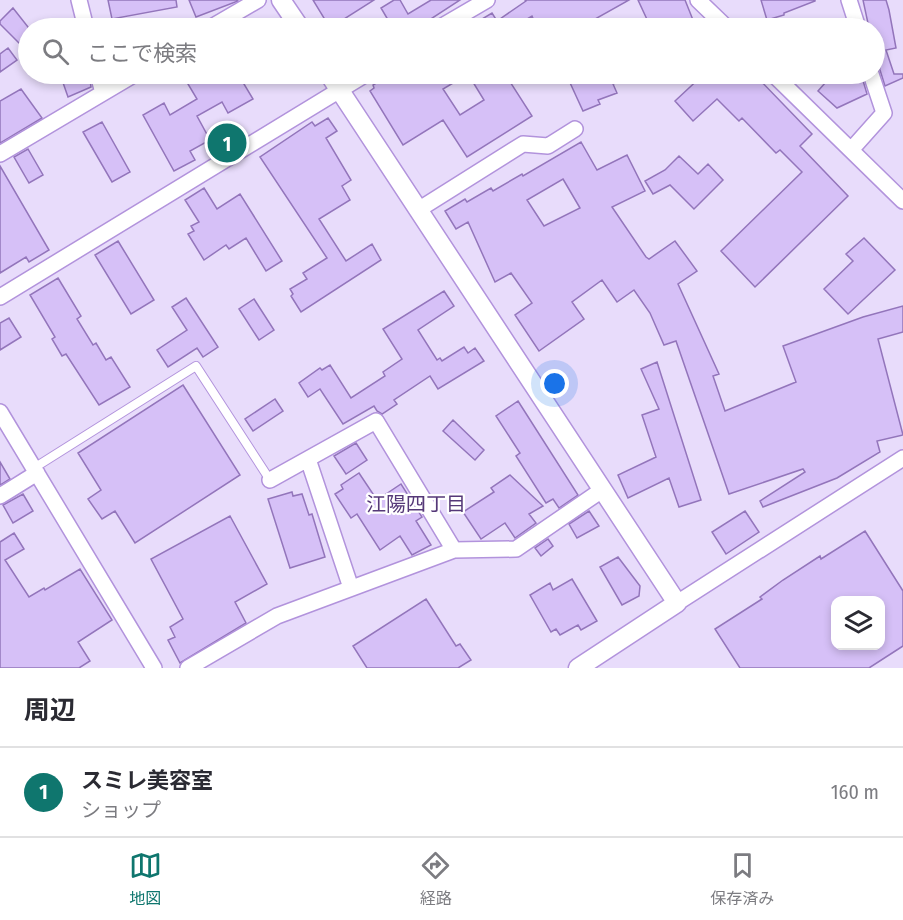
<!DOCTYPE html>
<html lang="ja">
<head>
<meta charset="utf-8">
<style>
  body { margin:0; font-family:"Fira Sans Condensed","Noto Sans JP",sans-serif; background:#f2f2f3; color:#2b2b33 }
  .controls { position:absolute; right:18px; bottom:18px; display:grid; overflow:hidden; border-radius:12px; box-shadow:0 3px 9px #0003 }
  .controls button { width:54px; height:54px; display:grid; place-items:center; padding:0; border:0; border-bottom:2px solid #e1e1e2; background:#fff; color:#2b2b33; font:30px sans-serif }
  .you { position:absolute; left:555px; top:384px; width:21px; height:21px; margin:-15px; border:4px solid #fff; border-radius:50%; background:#1a73e8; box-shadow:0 0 0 9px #1a73e833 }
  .badge { display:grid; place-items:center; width:39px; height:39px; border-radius:50%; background:#0f766e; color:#fff; font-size:20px; font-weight:700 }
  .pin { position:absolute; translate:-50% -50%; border:3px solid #fff; box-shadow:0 2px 6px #0006 }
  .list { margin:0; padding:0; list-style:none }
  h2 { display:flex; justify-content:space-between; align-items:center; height:78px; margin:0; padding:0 24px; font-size:26px }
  h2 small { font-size:20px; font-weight:400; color:#7c7c81 }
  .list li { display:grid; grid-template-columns:39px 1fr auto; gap:18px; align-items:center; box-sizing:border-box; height:90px; padding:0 24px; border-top:2px solid #e1e1e2 }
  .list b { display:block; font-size:22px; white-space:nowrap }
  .list p { margin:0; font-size:20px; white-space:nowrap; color:#7c7c81 }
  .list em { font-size:20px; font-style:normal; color:#7c7c81 }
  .icon { flex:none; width:33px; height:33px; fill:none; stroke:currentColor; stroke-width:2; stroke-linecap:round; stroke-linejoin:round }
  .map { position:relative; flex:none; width:903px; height:668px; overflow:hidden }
  .search { position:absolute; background:#fff; box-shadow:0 3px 9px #0003; left:18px; right:18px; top:18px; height:66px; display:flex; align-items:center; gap:15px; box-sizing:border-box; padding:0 21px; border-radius:33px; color:#7c7c81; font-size:22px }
  .sheet { height:168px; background:#fff }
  nav { display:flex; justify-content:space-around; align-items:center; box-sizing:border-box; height:84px; border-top:2px solid #e1e1e2; background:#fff; font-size:16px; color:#7c7c81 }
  nav a { display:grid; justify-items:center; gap:3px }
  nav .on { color:#0f766e }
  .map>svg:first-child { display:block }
</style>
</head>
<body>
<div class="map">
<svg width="903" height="668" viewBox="0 0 903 668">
  <rect width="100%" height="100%" fill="#e8dcfb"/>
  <!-- building -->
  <path fill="#d6c0f7" stroke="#9375bb" stroke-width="1.5" fill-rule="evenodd" d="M108,0H176L177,7L112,19Z
    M189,0H237L238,1L196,17Z
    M313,0H374L330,28Z
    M394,0H400L408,14L431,0H460L417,28H385L391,25L381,8Z
    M525,0H629L595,19L599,28H537L532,16L512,28H467L492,13L497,21L526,1Z
    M638,0H685L695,25L688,28H651Z
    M761,0H815V1L784,13V15L767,20Z
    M863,0H886L889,10L896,48L886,50L894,74H903V78L885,86L880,70L874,42V28H869Z
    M13,8L28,27V37L20,44L0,24V21Z
    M8,48L17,60L0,72V54Z
    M60,74H89L91,87L68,97Z
    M182,74H219L223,81L238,74L253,99L228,113L222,102L197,116L210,140L190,151L195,160L174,171L143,115L164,103L170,115L197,99Z
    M391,74H505L532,116L467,157L443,120L403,145L370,91L374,88L373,85ZM468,74L484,100L460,115L443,89Z
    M566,74H637L613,84L617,93L598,100L600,104L583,111Z
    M704,74H754L812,134L800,146L848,196L755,287L721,251L802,172L780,150L776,153L742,118L739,121L717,99L693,121L675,101Z
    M833,74H861L867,94L837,108L818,91Z
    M21,89L42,118L0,143V101Z
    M328,118L337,131L326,138L351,180L342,186L350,200L319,219L346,261L372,244L381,260L301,312L291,296L293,294L290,289L307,279L303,273L327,258L260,157L312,122L315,126Z
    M102,122L130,172L112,182L83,132Z
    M581,142L597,170L627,155L645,191L612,207L646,257L649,259L675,241L697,271L678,284L719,374L713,376L725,411L796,382L783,346L863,317L903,306V332L878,339L903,435L877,441L880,452L837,478L763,507L760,501L805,472L803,469L729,494L676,341L664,345L650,313L634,290L617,302L602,280L572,302L584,319L539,351L515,315L532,303L511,273L495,282L468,222L456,229L445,211L465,199L467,202L491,188L493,191L522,174L523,176ZM563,179L580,208L544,226L527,200Z
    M28,149L43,175L29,183L14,157Z
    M679,156L698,174L708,164L723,180L694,209L670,185L653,194L645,181L665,170Z
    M0,166L49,250L29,262L26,257L0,273Z
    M204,188L217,209L240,194L282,261L266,271L246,238L229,249L226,245L204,260L188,234L194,231L191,226L199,222L185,200Z
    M864,238L895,270L848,314L824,289L853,261L846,254Z
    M118,241L154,300L131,314L95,255Z
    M58,278L81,316L77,319L93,345L96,343L106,360L111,357L130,387L99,405L66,354L62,356L52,339L55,337L30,295Z
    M444,291L454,306L418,330L437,360L440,358L442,361L464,347L468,353L475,348L484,361L438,389L430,376L394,400L397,404L382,414L377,411L374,406L343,424L320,389L308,397L299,383L320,368L322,370L330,365L351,398L385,376L383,372L402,359L383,329Z
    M186,298L218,347L203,357L197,348L168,367L157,350L187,330L172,307Z
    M254,299L274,330L259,340L239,309Z
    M9,318L21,337L0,350V323Z
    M657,362L701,500L679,507L669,478L628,498L618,475L656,457L642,415L659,409L641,369Z
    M183,385L240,475L135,543L115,511L102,519L88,499L101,490L78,453Z
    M275,399L283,411L253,431L245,419Z
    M518,401L578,495L559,508L553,499L546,503L516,456L520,453L496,416Z
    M453,420L484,450L475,460L443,431Z
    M356,443L367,460L346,474L334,456Z
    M0,462L10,479L0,485Z
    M359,473L377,500L401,484L422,517L416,521L431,545L412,555L400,536L380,550L357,514L351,518L335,494L343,489L341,485Z
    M510,475L543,506L529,514L536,523L515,538L505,523L481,539L463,512L494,492L491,488Z
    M292,492L293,496L302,494L309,515L312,514L325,557L290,568L268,499Z
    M23,494L33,511L13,523L3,505Z
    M589,511L599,526L577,538L569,524Z
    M745,511L759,532L726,554L712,532Z
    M230,516L267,584L235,602L246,623L180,663L168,640L175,637L170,627L183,619L151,559Z
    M865,531L903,591V646L869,668H740L715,629L762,599L760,597L783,580L820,556L821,559ZM836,600H880V645H836Z
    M14,533L24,549L5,560L29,597L44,588L45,590L80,569L112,620L78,642L90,661L79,668H0V542Z
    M548,539L553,546L541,556L535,548Z
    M618,557L640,586L639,596L622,605L600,567Z
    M572,579L597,621L581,630L578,625L560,635L556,629L551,632L530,595L550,583L553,590Z
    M426,599L456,646L460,644L471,660L458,668H367L353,646Z"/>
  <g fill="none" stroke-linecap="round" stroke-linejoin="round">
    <!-- service casing -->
    <g stroke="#b293dc" stroke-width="10">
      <path id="service" d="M34,468L196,366L270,480"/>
    </g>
    <!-- minor casing -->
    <g stroke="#b293dc" stroke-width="18">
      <path id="minor" d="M79,0L86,28
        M698,0L727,28
        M849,0L858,28
        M210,28L258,0
        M439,28L487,0
        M98,74L103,93
        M773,74L903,201
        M851,150L884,113L871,74
        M0,154L135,74
        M418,210L523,144L548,146L575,129
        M0,297L366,74
        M0,412L154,668
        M308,459L351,588
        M270,480L376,421L454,550
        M0,496L37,473
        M677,603L903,458
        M188,668L277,616L454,550L516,549L602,490"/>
    </g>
    <!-- tertiary casing -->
    <g stroke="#b293dc" stroke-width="21">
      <path id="tertiary" d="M281,0L300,28
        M329,74L677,603L578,668"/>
    </g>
    <!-- service -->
    <use href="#service" stroke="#fff" stroke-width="8"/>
    <!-- minor -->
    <use href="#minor" stroke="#fff" stroke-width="15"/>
    <!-- tertiary -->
    <use href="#tertiary" stroke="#fff" stroke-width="18"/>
  </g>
  <g text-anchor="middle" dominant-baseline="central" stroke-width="4.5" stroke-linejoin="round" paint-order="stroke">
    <!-- neighbourhood labels -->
    <g font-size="20" fill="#553878" stroke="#fff">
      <text x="416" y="504">江陽四丁目</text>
    </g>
  </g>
</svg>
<div class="controls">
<button><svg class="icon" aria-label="layers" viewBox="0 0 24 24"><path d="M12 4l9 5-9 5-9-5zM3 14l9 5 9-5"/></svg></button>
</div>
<div class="you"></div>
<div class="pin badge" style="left:227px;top:143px">1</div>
<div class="search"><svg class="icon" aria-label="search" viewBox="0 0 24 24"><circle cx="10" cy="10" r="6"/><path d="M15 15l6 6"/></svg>ここで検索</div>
</div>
<section class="sheet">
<h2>周辺<small></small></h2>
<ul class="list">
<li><span class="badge">1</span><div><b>スミレ美容室</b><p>ショップ</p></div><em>160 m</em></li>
</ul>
</section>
<nav>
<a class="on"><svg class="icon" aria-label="map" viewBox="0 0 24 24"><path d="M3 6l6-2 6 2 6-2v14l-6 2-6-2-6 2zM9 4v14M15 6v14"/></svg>地図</a>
<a><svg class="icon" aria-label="directions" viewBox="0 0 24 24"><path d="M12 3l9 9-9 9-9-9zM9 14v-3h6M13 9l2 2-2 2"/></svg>経路</a>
<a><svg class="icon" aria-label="saved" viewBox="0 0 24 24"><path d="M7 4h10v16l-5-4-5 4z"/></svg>保存済み</a>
</nav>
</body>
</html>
